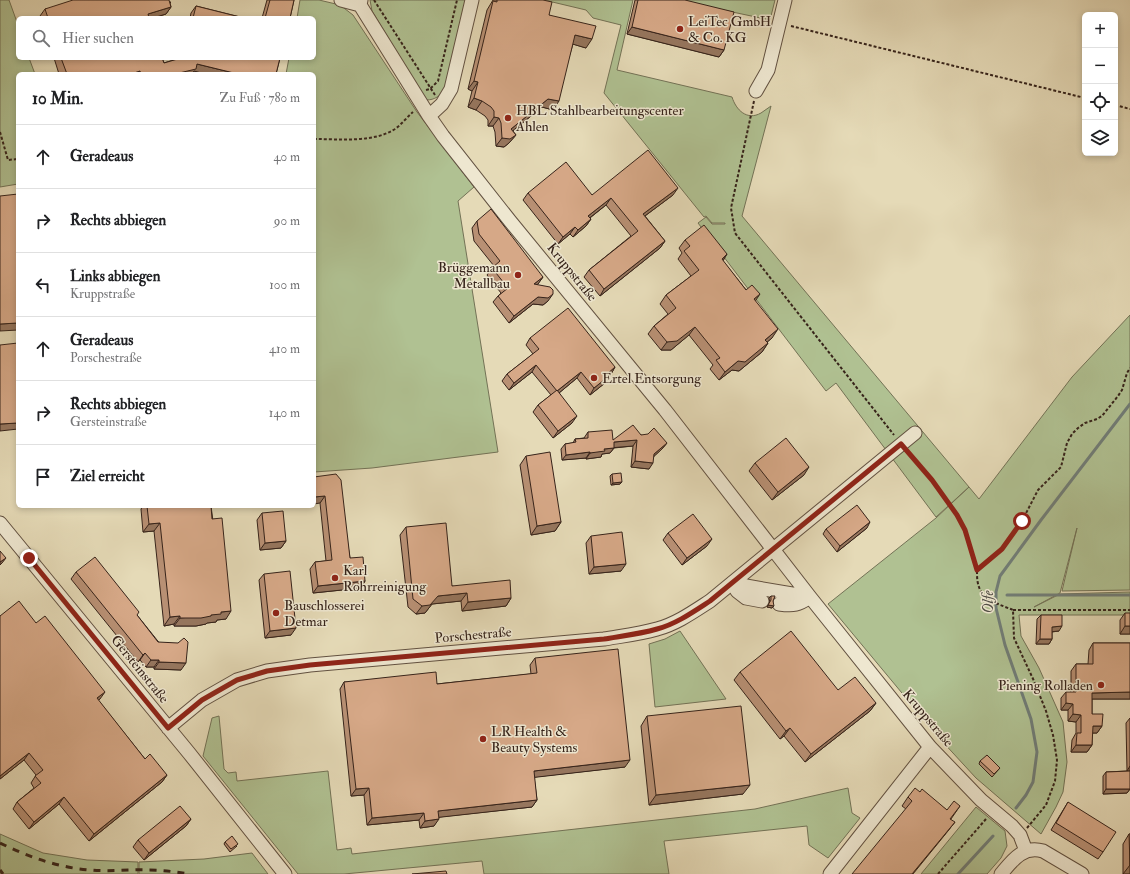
<!DOCTYPE html>
<html lang="de">
<head>
<meta charset="utf-8">
<style>
  body { margin:0; font-family:"IM FELL Double Pica",serif; background:#f6f6f6; color:#202124 }
  .controls { position:absolute; right:12px; top:12px; display:grid; overflow:hidden; border-radius:6px; box-shadow:0 2px 6px #0003 }
  .controls button { width:36px; height:36px; display:grid; place-items:center; padding:0; border:0; border-bottom:1px solid #e0e0e0; background:#fff; color:#202124; font:20px sans-serif }
  .stop { position:absolute; width:12px; height:12px; margin:-9px; border:3px solid #8f2418; border-radius:50%; background:#fff }
  .stop.end { background:#8f2418; border-color:#fff; box-shadow:0 1px 4px #0008 }
  .list { margin:0; padding:0; list-style:none }
  h2 { display:flex; justify-content:space-between; align-items:center; height:52px; margin:0; padding:0 16px; font-size:17px }
  h2 small { font-size:13px; font-weight:400; color:#757577 }
  .list li { display:grid; grid-template-columns:26px 1fr auto; gap:12px; align-items:center; box-sizing:border-box; height:64px; padding:0 16px; border-top:1px solid #e0e0e0 }
  .list b { display:block; font-size:15px; white-space:nowrap }
  .list p { margin:0; font-size:13px; white-space:nowrap; color:#757577 }
  .list em { font-size:13px; font-style:normal; color:#757577 }
  .icon { flex:none; width:22px; height:22px; fill:none; stroke:currentColor; stroke-width:2; stroke-linecap:round; stroke-linejoin:round }
  .map { position:relative; flex:none; width:1130px; height:874px; overflow:hidden }
  .search { position:absolute; background:#fff; box-shadow:0 2px 6px #0003; left:16px; top:16px; width:300px; height:44px; display:flex; align-items:center; gap:10px; box-sizing:border-box; padding:0 14px; border-radius:6px; color:#757577; font-size:15px }
  .panel { position:absolute; background:#fff; box-shadow:0 2px 6px #0003; left:16px; top:72px; width:300px; height:436px; border-radius:6px }
  .map>svg:first-child { display:block }
</style>
</head>
<body>
<div class="map">
<svg width="1130" height="874" viewBox="0 0 1130 874">
  <rect width="100%" height="100%" fill="#e5dab7"/>
  <filter id="stains"><feTurbulence type="fractalNoise" baseFrequency=".005" numOctaves="4"/><feColorMatrix values="0 0 0 0 .2 0 0 0 0 .09 0 0 0 0 .02 0 0 0 .5 -.17"/></filter>
  <radialGradient id="worn" r=".72"><stop offset=".6" stop-color="#630" stop-opacity="0"/><stop offset="1" stop-color="#630" stop-opacity=".3"/></radialGradient>
  <!-- green -->
  <path fill="#b0c192" stroke="#737256" d="M0,0H9L18,25V58H29L35,74H18V184L0,187Z
    M300,0H319L340,5L353,15L417,112L474,187L458,201L498,452L372,468L314,472V74H286L289,58H314V18H297Z
    M370,0H467L445,89C440,96 435,100 426,100L372,11Z
    M544,0H633L617,70L732,97C736,110 747,121 761,113C764,111 768,108 771,106L742,216L969,487L936,517L836,383L826,391L698,223L706,217L712,224H725V223H712L706,216L704,217L604,93L621,25L593,18L586,10Z
    M676,0H775L770,20Z
    M1130,315V590L1062,591L1077,528L1060,593L1034,607L1060,594L1130,592V615H1019L1021,636L1039,668L1063,722L1067,762L1063,792L1056,807L1041,834L976,778L941,740L828,604L936,518L969,487L979,499L1072,377Z
    M680,631L726,699L655,707L649,644L665,639Z
    M219,716L224,769L228,773L236,772L237,781L328,771L337,850L351,848L352,854L755,809L848,788L852,813L860,818L828,858L809,845L807,826L664,841L669,874H484L482,861L344,874H298L203,756L212,718Z
    M976,807L1005,831L1007,846L1001,858L987,874H921Z
    M0,834L43,853L87,860L138,862V874H0Z
    M252,853L268,874H139V862L204,859Z"/>
  <g fill="none" stroke-linecap="round" stroke-linejoin="round">
    <!-- stream -->
    <path stroke="#717d77" stroke-width="3" d="M1007,595H1130
      M1016,808L1026,795L1033,782L1037,752L1031,719L1005,645L996,608V592L1000,576L1041,520L1130,404
      M958,874L993,836"/>
    <!-- minor casing -->
    <g stroke="#625141" stroke-width="15">
      <path id="minor" d="M341,0L360,5
        M361,0L360,5L429,116L443,136L510,221L665,410L810,597L930,747L981,800L1012,826L1020,835L1026,851
        M756,91L768,70L785,0
        M429,116L442,104L451,89L472,0
        M0,523L189,753L285,874
        M762,601L746,598L737,591L733,582L746,586L810,597C798,605 794,606 779,604
        M168,728L202,700L237,680L267,671L310,665L604,639C622,636 640,634 657,629C676,624 693,612 710,601L915,433
        M830,874L930,747
        M1001,874C1012,861 1023,845 1043,851L1082,874"/>
    </g>
    <!-- path -->
    <path stroke="#36231a" stroke-width="2" stroke-dasharray="3 2" stroke-linecap="butt" d="M374,0L435,95
      M791,26L1085,98
      M426,90L430,89L438,81L457,0
      M754,101L731,208L735,233L894,435
      M1115,105L1130,109
      M0,132L8,160L18,159
      M314,139C340,139 373,143 395,129C402,124 407,117 413,112
      M908,453L932,480L957,515L965,530L977,571
      M1013,610H1130
      M1027,828L1046,805L1055,781L1057,760L1053,735L1046,711L1034,681L1014,638L1013,610C1001,605 983,600 979,587C977,582 977,576 977,571L1002,549L1022,521L1038,490L1061,467L1067,443L1072,434L1078,428L1085,423L1097,419L1102,416L1118,396L1122,390L1127,373L1130,368
      M938,874L986,819"/>
    <!-- minor -->
    <use href="#minor" stroke="#eee7d0" stroke-width="13"/>
    <!-- rail -->
    <path stroke="#36231a" stroke-width="3" stroke-dasharray="7 7" stroke-linecap="butt" d="M0,843C29,857 59,868 91,870C110,872 130,869 149,870C163,870 176,872 189,874
      M0,870L3,874"/>
  </g>
  <!-- wall -->
  <path fill="#b89074" stroke="#36231a" d="M267,0H294L290,18H262Z
    M493,0H543L549,15L586,48L573,44L553,110L542,107L513,131L516,135L509,143L504,147L496,146L495,132L493,126H488V120L485,116L476,110L468,107L472,91L468,89L487,10Z
    M635,0H685L724,50L719,57L627,34Z
    M171,2L170,3L171,7L166,14L153,18H41L40,16L45,9Z
    M196,6L244,18H190L191,13Z
    M54,58H162L164,63L180,58H280L276,74H205L194,71L192,74H59Z
    M528,193L592,195H673L645,216L665,241L660,248L600,296L584,277L589,270L631,236L606,205L590,218L591,219L586,226L573,237L570,234L558,244L523,200Z
    M477,221L543,277L537,285L548,301L543,305L533,304L509,323L493,302L498,296L501,293L487,275L492,268L494,266L474,241L472,228Z
    M685,240L727,254L723,261L755,301L772,338L767,342L768,343L762,352L739,371L732,370L719,380L710,369L713,365L689,335L671,350H661L648,334L654,326L668,314L660,304L666,295L691,276L678,259L682,253L679,248Z
    M530,338L615,367L611,374L609,375L605,383L590,395L577,378L559,393L572,423L553,438L533,412L538,405L551,395L532,372L509,390L502,381L507,374L533,354L526,345Z
    M588,432L613,440L641,435L667,443L662,449L654,456L649,469L631,467L633,446L614,448L610,453L602,454L601,457L586,459V458L562,460L561,449L565,444L573,443L575,439L584,438Z
    M526,456L561,522L555,531L531,535L520,465Z
    M755,463L804,475L772,500L749,471Z
    M336,474L350,558L365,581L361,588L313,593L310,569L315,562L326,561L320,503Z
    M612,474L620,484L611,485L610,476Z
    M143,506H211L226,619L217,620L216,622L207,623L206,624L196,626H174V624L164,626L154,531L143,532L141,509Z
    M262,513L286,541L281,548L260,550L257,520Z
    M406,527L452,586L511,598L506,606L462,611L461,601L432,604L425,613L416,614L408,607L400,535Z
    M867,528L837,552L823,534L826,529Z
    M668,533L707,546L682,565L663,540Z
    M591,536L621,571L589,574L586,543Z
    M76,572L137,615L181,670L154,669V667H146L140,660L138,662L71,579Z
    M264,574L291,635L265,638L259,580Z
    M771,596L773,601L772,608L767,607L770,603L769,598Z
    M1125,613L1130,634H1120V620Z
    M1041,615L1059,631L1052,632V639L1049,644H1036L1037,619Z
    M0,616L36,623L100,699L98,700L145,759L167,775L162,782L89,841L59,804L29,829L13,809L17,802L34,788L31,783L36,775L24,760L0,779Z
    M1093,643H1130V699H1092V714L1102,726L1097,733H1092V745L1087,752H1071L1072,740L1076,733V722L1068,721V710H1061V698L1066,692H1071V671L1076,664H1088L1089,650Z
    M535,658L625,767L534,777L537,800L532,807L439,817L434,826L420,828L419,820L367,825L364,795L351,796L340,689L344,682L437,684L531,674L530,665Z
    M740,672L876,703L870,711L805,762L784,736L780,739L734,680Z
    M647,716L743,794L649,805L641,726Z
    M1130,718V789L1127,793L1103,794V776L1106,772L1127,771L1126,723Z
    M980,761L1000,768L992,777L979,764Z
    M920,792L947,810L960,806L951,819L948,831L906,809L902,806L908,797Z
    M1068,802L1103,852L1098,859L1051,830Z
    M191,819L186,826L144,860L133,847L138,840Z
    M1129,834H1130V874H1123V844Z
    M225,842L237,846L230,852L224,844Z"/>
  <!-- shaded-wall -->
  <path fill="#96765e" stroke="#36231a" d="M171,7L166,14L153,18H145L148,14Z
    M632,27L724,50L719,57L627,34Z
    M575,35L592,39L586,48L569,43Z
    M197,64L238,74H205L194,71L192,74H175Z
    M140,71L138,74H131Z
    M474,81L478,82L472,91L468,89Z
    M474,98L482,101L476,110L468,107Z
    M548,99L559,101L553,110L542,107L505,137L511,129Z
    M494,117L499,118L493,126H488Z
    M516,135L509,143L504,147L496,146L502,138Z
    M678,188L673,195L638,221L643,214Z
    M611,198L606,205L583,223L588,216Z
    M591,219L586,226L573,237L578,230Z
    M575,227L570,234L558,244L563,237Z
    M665,241L660,248L600,296L604,289Z
    M727,254L721,263L722,259Z
    M543,277L538,284L529,291L534,284Z
    M553,294L548,301L543,305L533,304L509,323L514,316L538,297Z
    M760,294L754,303V299Z
    M18,323V330L0,331V324Z
    M695,327L689,335L671,350H661L667,342Z
    M778,329L772,338L759,349L765,340Z
    M768,343L762,352L739,371L732,370L719,380L725,372L738,361Z
    M536,365L532,372L509,390L514,383Z
    M615,367L611,374L603,380L607,374Z
    M581,372L577,378L553,398L557,391Z
    M609,376L605,383L590,395L594,388Z
    M577,416L572,423L553,438L558,431Z
    M18,423V429L0,431V424Z
    M637,440L633,446L609,448L614,442Z
    M667,443L662,449L650,460L654,454Z
    M614,448L610,453L602,454L601,457L586,459L590,453L604,449Z
    M590,452L586,458L562,460L566,455Z
    M635,461L653,463L649,469L631,467Z
    M809,467L804,475L772,500L778,492Z
    M622,482L620,484L611,485L613,483Z
    M325,496L320,503L314,504V497Z
    M561,522L555,531L531,535L537,526Z
    M870,522L867,528L837,552L840,546Z
    M160,523L154,531L143,532L149,524Z
    M712,539L707,546L682,565L687,558Z
    M286,541L281,548L260,550L265,543Z
    M6,558L2,563L0,565V562Z
    M626,564L621,571L589,574L594,567Z
    M365,581L361,588L313,593L318,586Z
    M467,593L461,601L432,604L425,613L416,614L422,606L438,596Z
    M511,598L506,606L462,611L468,602Z
    M768,605L774,606L772,608L767,607Z
    M231,611L226,619L217,620L216,622L207,623L206,624L196,626H174L180,618L211,615L221,612Z
    M180,616L174,624L164,626L170,617Z
    M1062,626L1059,631L1049,632L1052,627Z
    M1125,626H1130V634H1120Z
    M296,628L291,635L265,638L270,631Z
    M1040,639H1052L1049,644H1036Z
    M145,653L140,660L138,662L143,655Z
    M151,660H159L154,667H146Z
    M159,662L186,663L181,670L154,669Z
    M105,692L100,699L92,705L97,698Z
    M1130,692V699H1087L1092,693Z
    M876,703L870,711L805,762L811,754Z
    M1066,703L1073,704L1068,710H1061Z
    M1073,714L1081,715L1076,722L1068,721Z
    M1093,726H1102L1097,733H1088Z
    M790,728L784,736L780,739L786,731Z
    M1076,745H1092L1087,752H1071Z
    M29,753L24,760L0,779V776Z
    M630,760L625,767L529,778L534,771Z
    M1130,766V771H1127Z
    M167,775L162,782L89,841L94,834Z
    M750,785L743,794L649,805L656,795Z
    M369,788L364,795L351,796L356,789Z
    M1106,789H1130L1127,793L1103,794Z
    M64,797L59,804L29,829L34,822Z
    M537,800L532,807L433,818L438,811Z
    M424,813L419,820L367,825L372,818Z
    M191,819L186,826L144,860L149,853Z
    M439,819L434,826L420,828L425,821Z
    M955,822L948,831L913,874H912Z
    M1130,865V874H1123Z"/>
  <!-- building -->
  <path fill="#d6a887" stroke="#36231a" d="M73,0H169L171,7L148,14L149,18H48L45,9Z
    M270,0H294L290,18H265Z
    M497,0H543L552,2L549,15L596,26L592,39L575,35L559,101L548,99L511,129L516,135L510,139L502,138L501,123L499,118L494,117V111L491,107L482,101L474,98L478,82L474,81L493,1L497,2Z
    M638,0H685L734,12L724,50L632,27Z
    M196,6L244,18H193Z
    M61,58H162L164,63L181,58H280L276,74H238L197,64L196,69L175,74H141L140,71L131,74H67Z
    M648,150L678,188L643,214L665,241L604,289L589,270L638,231L611,198L588,216L591,219L578,230L575,227L563,237L528,193L566,162L592,195Z
    M18,194V323L0,324V196Z
    M491,209L543,277L534,284L550,287L553,290V294L548,298L538,297L514,316L498,296L508,288L492,268L500,261L479,234L477,221Z
    M704,225L727,254L722,259L746,290L752,285L760,294L754,299L778,329L765,340L768,343L745,362L738,361L725,372L716,360L720,358L695,327L677,341L667,342L654,326L676,308L666,295L699,270L684,251L690,246L685,240Z
    M568,308L615,367L607,374L609,376L594,388L581,372L557,391L536,365L514,383L507,374L539,349L530,338Z
    M18,343V423L0,424V345Z
    M557,390L577,416L558,431L538,405Z
    M633,425L641,435L648,434L654,428L667,443L654,454L653,463L635,461L637,440L614,442V448L604,449L605,451L590,453V452L566,455L565,444L576,442L575,439L588,438V432L612,430L613,440Z
    M786,438L809,467L778,492L755,463Z
    M550,452L561,522L537,526L526,456Z
    M621,473L622,482L613,483L612,474Z
    M336,474L341,480L350,558L363,557L365,581L318,586L315,562L332,560L325,496L314,497V477Z
    M857,505L870,522L840,546L826,529Z
    M147,506H211L212,519L222,518L231,611L221,612V614L211,615V616L201,618H180V616L170,617L160,523L149,524Z
    M283,511L286,541L265,543L262,513Z
    M693,514L712,539L687,558L668,533Z
    M446,523L452,586L510,580L511,598L468,602L467,593L438,596L430,605L422,606L413,599L406,527Z
    M622,532L626,564L594,567L591,536Z
    M0,551L6,558L0,562Z
    M95,557L139,612L137,615L158,642L178,643L184,638L188,642L186,663L159,662V660H151L145,653L143,655L76,572Z
    M290,571L296,628L270,631L264,574Z
    M771,596H775L773,601L774,606L768,605L771,600Z
    M19,601L36,623L45,616L105,692L97,698L145,759L150,754L167,775L94,834L64,797L34,822L17,802L41,783L35,776L43,770L29,753L0,776V616Z
    M1125,613H1130V626H1125Z
    M1041,615H1062V626L1052,627V639H1040Z
    M791,631L838,690L855,677L876,703L811,754L790,728L786,731L740,672Z
    M1093,643H1130V692L1092,693V714H1103L1102,726H1093L1092,745H1076L1077,733H1081V715L1073,714V704L1066,703V692H1076V664H1093Z
    M618,649L630,760L534,771L537,800L438,811L439,819L425,821L424,813L372,818L369,788L356,789L344,682L436,672L437,684L537,673L535,658Z
    M741,706L750,785L656,795L647,716Z
    M987,755L1000,768L994,774L980,761Z
    M1130,771V789H1106V772Z
    M915,788L920,792L922,789L947,810L954,801L960,806L950,819L955,822L912,874H852L912,801L908,797Z
    M1068,802L1116,832L1103,852L1056,823Z
    M180,806L191,819L149,853L138,840Z
    M1129,834H1130V865Z
    M232,836L238,844L231,849L225,842Z
    M446,871L447,874H412Z"/>
  <g fill="none" stroke-linecap="round" stroke-linejoin="round">
    <!-- route -->
    <path stroke="#8f2418" stroke-width="5" d="M29,558L168,728L202,700L237,680L267,671L310,665L604,639C622,636 640,634 657,629C676,624 693,612 710,601L901,444L932,480L957,515L965,530L977,570L1002,549L1022,521"/>
  </g>
  <!-- markers -->
  <g fill="#8f2418" stroke="#eee7d0" stroke-width="1.5">
    <circle cx="680" cy="29" r="4"/>
    <circle cx="508" cy="118" r="4"/>
    <circle cx="518" cy="275" r="4"/>
    <circle cx="594" cy="378" r="4"/>
    <circle cx="335" cy="578" r="4"/>
    <circle cx="276" cy="613" r="4"/>
    <circle cx="1101" cy="685" r="4"/>
    <circle cx="483" cy="739" r="4"/>
  </g>
  <g text-anchor="middle" dominant-baseline="central" stroke-width="3" stroke-linejoin="round" paint-order="stroke">
    <!-- poi labels -->
    <g font-size="14" fill="#36231a" stroke="#eee7d0" text-anchor="start">
      <text x="688" y="21">LeiTec GmbH<tspan x="688" dy="16">&amp; Co. KG</tspan></text>
      <text x="516" y="110">HBL Stahlbearbeitungscenter<tspan x="516" dy="16">Ahlen</tspan></text>
      <text x="510" y="267" text-anchor="end">Brüggemann<tspan x="510" dy="16">Metallbau</tspan></text>
      <text x="602" y="378">Ertel Entsorgung</text>
      <text x="343" y="570">Karl<tspan x="343" dy="16">Rohrreinigung</tspan></text>
      <text x="284" y="605">Bauschlosserei<tspan x="284" dy="16">Detmar</tspan></text>
      <text x="1093" y="685" text-anchor="end">Piening Rolladen</text>
      <text x="491" y="731">LR Health &amp;<tspan x="491" dy="16">Beauty Systems</tspan></text>
    </g>
    <!-- street labels -->
    <g font-size="14" fill="#36231a" stroke="#eee7d0">
      <text transform="translate(572 272) rotate(51)">Kruppstraße</text>
      <text transform="translate(473 635) rotate(-5)">Porschestraße</text>
      <text transform="translate(140 669) rotate(51)">Gersteinstraße</text>
      <text transform="translate(928 718) rotate(50)">Kruppstraße</text>
    </g>
    <!-- water labels -->
    <g font-size="15" font-style="italic" fill="#535048" stroke="#eee7d0">
      <text transform="translate(988 602) rotate(-90)">Olfe</text>
    </g>
  </g>
  <rect width="100%" height="100%" filter="url(#stains)"/>
  <rect width="100%" height="100%" fill="url(#worn)"/>
</svg>
<div class="controls">
<button>+</button>
<button>−</button>
<button><svg class="icon" aria-label="locate" viewBox="0 0 24 24"><circle cx="12" cy="12" r="6"/><path d="M12 2v4M12 18v4M2 12h4M18 12h4"/></svg></button>
<button><svg class="icon" aria-label="layers" viewBox="0 0 24 24"><path d="M12 4l9 5-9 5-9-5zM3 14l9 5 9-5"/></svg></button>
</div>
<div class="stop" style="left:1022px;top:521px"></div>
<div class="stop end" style="left:29px;top:558px"></div>
<div class="search"><svg class="icon" aria-label="search" viewBox="0 0 24 24"><circle cx="10" cy="10" r="6"/><path d="M15 15l6 6"/></svg>Hier suchen</div>
<section class="panel">
<h2>10 Min.<small>Zu Fuß · 780 m</small></h2>
<ul class="list">
<li><svg class="icon" aria-label="ahead" viewBox="0 0 24 24"><path d="M12 20V5M6 11l6-6 6 6"/></svg><div><b>Geradeaus</b></div><em>40 m</em></li>
<li><svg class="icon" aria-label="right" viewBox="0 0 24 24"><path d="M7 20v-9h11M14 6l5 5-5 5"/></svg><div><b>Rechts abbiegen</b></div><em>90 m</em></li>
<li><svg class="icon" aria-label="left" viewBox="0 0 24 24"><path d="M17 20v-9H6M10 6l-5 5 5 5"/></svg><div><b>Links abbiegen</b><p>Kruppstraße</p></div><em>100 m</em></li>
<li><svg class="icon" aria-label="ahead" viewBox="0 0 24 24"><path d="M12 20V5M6 11l6-6 6 6"/></svg><div><b>Geradeaus</b><p>Porschestraße</p></div><em>410 m</em></li>
<li><svg class="icon" aria-label="right" viewBox="0 0 24 24"><path d="M7 20v-9h11M14 6l5 5-5 5"/></svg><div><b>Rechts abbiegen</b><p>Gersteinstraße</p></div><em>140 m</em></li>
<li><svg class="icon" aria-label="arrive" viewBox="0 0 24 24"><path d="M6 21V4h12l-3 4 3 4H6"/></svg><div><b>Ziel erreicht</b></div></li>
</ul>
</section>
</div>
</body>
</html>
